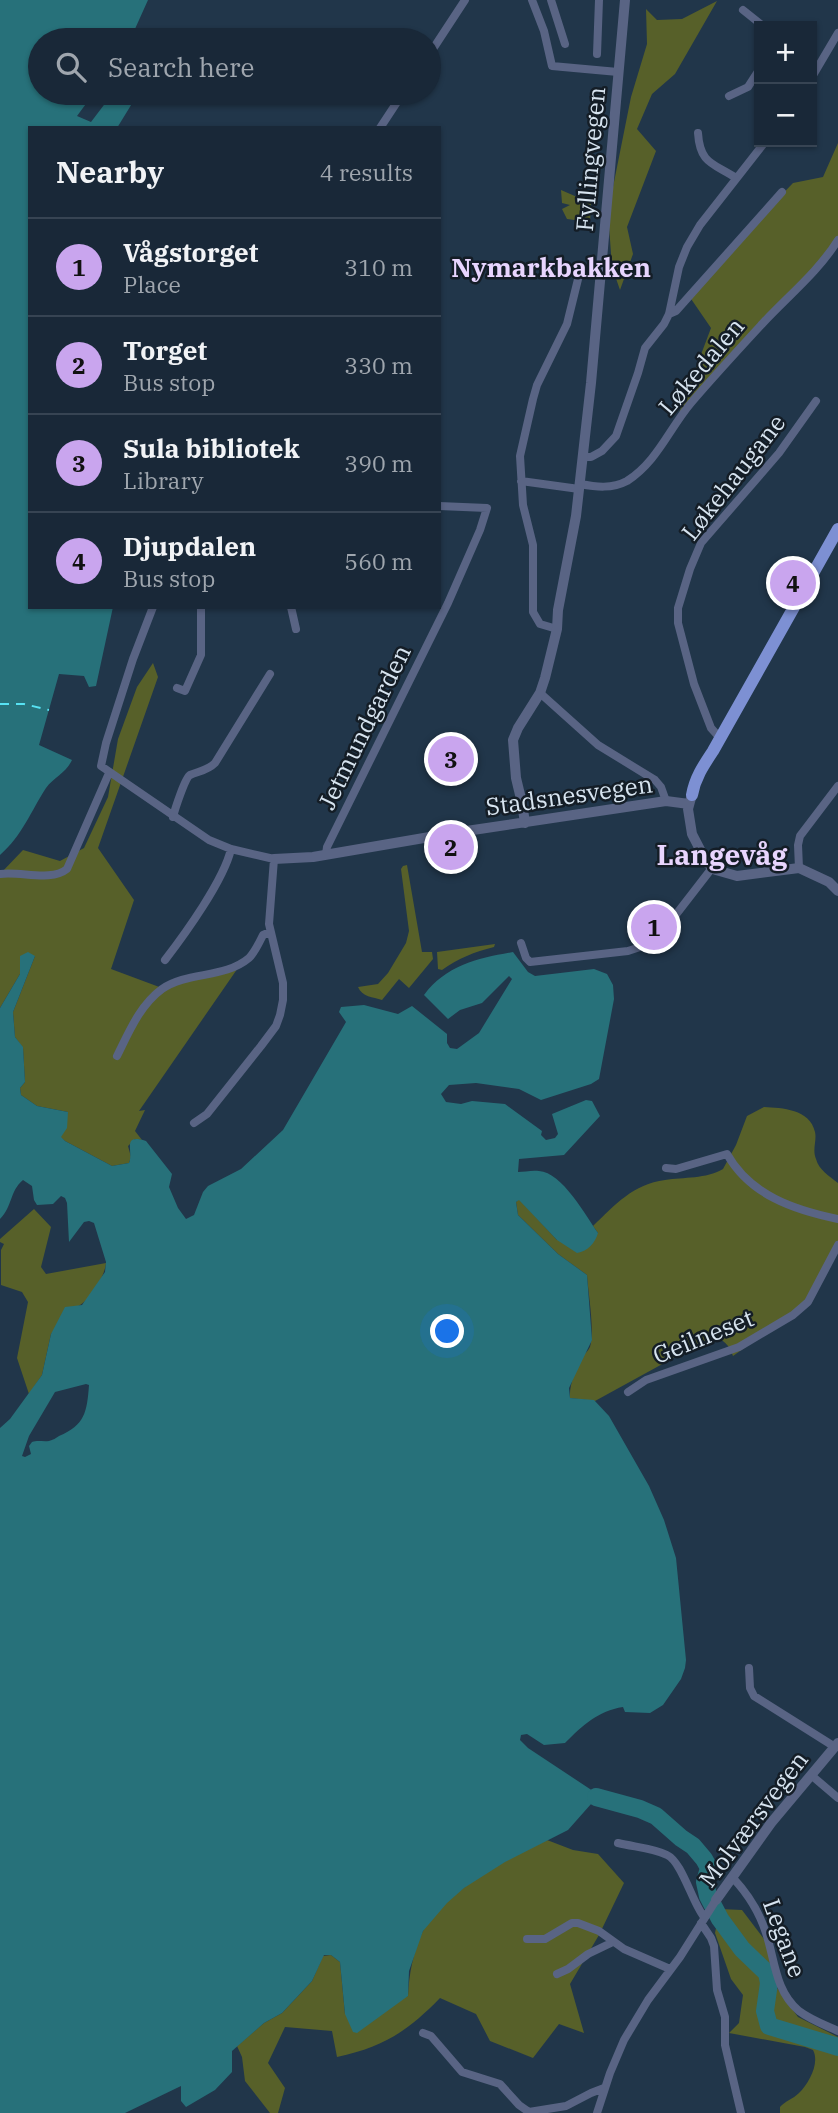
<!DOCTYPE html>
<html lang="en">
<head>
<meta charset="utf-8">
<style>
  body { margin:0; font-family:"IBM Plex Serif",serif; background:#223040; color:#f1f3f6 }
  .controls { position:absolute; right:21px; top:21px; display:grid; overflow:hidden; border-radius:0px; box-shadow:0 2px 5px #0004 }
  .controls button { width:63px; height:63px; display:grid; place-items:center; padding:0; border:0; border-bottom:2px solid #374453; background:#192838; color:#f1f3f6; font:35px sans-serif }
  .you { position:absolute; left:448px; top:1332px; width:24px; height:24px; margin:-18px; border:5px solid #fff; border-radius:50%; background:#1a73e8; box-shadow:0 0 0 10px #1a73e833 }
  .badge { display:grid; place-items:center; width:46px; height:46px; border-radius:50%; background:#c9a5ee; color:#111; font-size:23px; font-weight:700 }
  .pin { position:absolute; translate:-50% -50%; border:4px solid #fff; box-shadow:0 2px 7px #0006 }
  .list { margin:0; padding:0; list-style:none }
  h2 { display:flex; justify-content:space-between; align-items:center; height:91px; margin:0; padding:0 28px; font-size:30px }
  h2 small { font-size:23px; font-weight:400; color:#9fa6ae }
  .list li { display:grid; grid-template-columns:46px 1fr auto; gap:21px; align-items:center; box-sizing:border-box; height:98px; padding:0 28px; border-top:2px solid #374453 }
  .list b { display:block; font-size:26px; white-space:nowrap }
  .list p { margin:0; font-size:23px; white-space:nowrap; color:#9fa6ae }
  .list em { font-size:23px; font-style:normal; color:#9fa6ae }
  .icon { flex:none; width:38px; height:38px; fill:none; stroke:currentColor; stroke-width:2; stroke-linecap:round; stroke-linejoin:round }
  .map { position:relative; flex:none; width:838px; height:2113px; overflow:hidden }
  .search { position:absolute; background:#192838; box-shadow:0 2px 5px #0004; left:28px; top:28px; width:413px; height:77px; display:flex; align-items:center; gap:18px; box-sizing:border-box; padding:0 24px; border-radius:38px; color:#9fa6ae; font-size:26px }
  .panel { position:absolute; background:#192838; box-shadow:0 2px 5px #0004; left:28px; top:126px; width:413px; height:483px; border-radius:0px }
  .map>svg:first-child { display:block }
</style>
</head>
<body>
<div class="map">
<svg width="838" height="2113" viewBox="0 0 838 2113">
  <rect width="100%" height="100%" fill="#21364a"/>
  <!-- green -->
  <path fill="#576029" d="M717,1L675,74L652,94L637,129L656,151L627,227L633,254L620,290L612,267L608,212L631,97L647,44L646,9L657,20L682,19Z
    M838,143V241L679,413L711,328L687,293L793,183L823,177Z
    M561,190L591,203L590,222L567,219L562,209L570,205L562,203Z
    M153,663L158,677L98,848L134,900L111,969L162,988L240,965L139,1111L145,1110L135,1131L142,1140L135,1139L128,1146L131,1157L129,1163L112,1166L65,1141L60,1137L68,1112L37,1106L21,1095L20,1088L25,1082L23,1048L15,1037L13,1012L35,956L20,959L21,969L20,974L0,1008V874L23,850L60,861L84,848L108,797L118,739L137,687Z
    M407,865L422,952H432L433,959L409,988L399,979L382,1000C373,997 362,997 358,987L378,984L388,973L406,943L409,931L401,869L403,866Z
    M495,944L494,947C474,952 459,958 442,970L438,969L437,952Z
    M764,1107C782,1108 810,1109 815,1132C817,1140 812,1150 816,1159C819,1170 829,1176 838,1183V1243L806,1304L733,1356C729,1344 721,1336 708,1339L595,1401L570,1398C569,1384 576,1369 583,1356C585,1353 588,1351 590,1347C595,1331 588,1292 587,1275L558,1254L518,1215L516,1202L519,1199L557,1240L598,1233L593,1226C615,1205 633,1184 665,1180C684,1177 706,1179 723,1169L736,1145L747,1116Z
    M34,1209L51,1227L41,1267L46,1274L106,1263C105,1276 89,1303 76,1307L51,1334L42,1375L29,1394L17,1358L28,1302L22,1292L1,1285V1250L4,1244L0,1242V1239Z
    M547,1840L573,1850L598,1854L624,1883L599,1935L570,1984L584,2033L559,2024L533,2058L490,2041L476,2014L440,1998C407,2032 383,2047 337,2057L332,2031L285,2027L268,2063L285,2088L278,2113H270L245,2081L242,2057L237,2046L264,2023L282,2013L312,1981L323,1956L331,1955L340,1962L345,2014L408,1996C409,1974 413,1953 422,1933C440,1894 510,1857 547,1840Z
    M720,1909L742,1910L767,1943L777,1988L798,2017L838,2037V2113H780V2107C785,2101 793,2099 799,2093C809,2083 820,2063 813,2050L805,2047L729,2033L739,2023L743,1995L731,1979L715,1933Z"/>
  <!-- water -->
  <path fill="#27717a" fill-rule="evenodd" d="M0,0H148L130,40H40V93H94L77,116L91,122L113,93H130L136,97L117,128H30V607H113L96,686L89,687L84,676L59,674L39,745L72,760C66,773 54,777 46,788C31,811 22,836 0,855Z
    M28,952L35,956L13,1012L15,1037L23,1047L25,1082L20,1088L21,1095L37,1106L68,1112L67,1128L61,1137L65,1141L112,1166L129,1163C134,1151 121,1133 146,1141L172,1174L169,1187L178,1208L186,1219L194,1215L203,1192L208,1186L241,1169L283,1130L346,1022L339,1012L341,1007L364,1005L398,1014L412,1006L447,1034V1043L450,1048L457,1049L479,1033L512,979L509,976L482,1003L460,1010L448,1019L424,995C446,965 479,958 513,952L528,972L535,976L594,969L607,974L613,985L614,999L599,1079L591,1084L541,1100L519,1089L476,1083L449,1085L441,1094L446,1102L461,1104L472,1101L505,1104L542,1131L541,1135L546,1140L555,1138L558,1134L552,1114L586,1100L592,1101L600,1116L564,1155L519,1159L518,1172C524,1172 532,1170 539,1171C562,1172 586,1216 598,1233C595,1243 588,1251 577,1253L557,1240L519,1200L516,1202L518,1215L558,1254L587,1275L592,1340L569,1388L570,1398L594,1400L609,1416L649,1486L664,1520L676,1558L686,1660L685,1668L681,1679L663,1705L650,1713L625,1712L623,1707C598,1711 583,1725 565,1743L544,1745L527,1734L521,1735L520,1740L528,1748L599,1795L568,1830L505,1862L464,1888L447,1903L423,1931L409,1971L408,1996L357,2033L353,2032L345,2014L340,1962L331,1955H324L312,1981L282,2013L264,2023L232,2051V2072L215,2090L186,2107L181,2101V2086L125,2113H0V1428L10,1419L42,1375L51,1334L65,1307L82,1305L105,1272L106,1262L94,1223L89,1221L84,1222L69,1242L67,1203L65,1198L61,1196L53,1204L37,1205L34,1200L32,1186L23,1180C9,1192 13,1206 0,1219V1008L20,974V956ZM86,1384L89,1385C87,1412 85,1425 59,1436C56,1438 53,1440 49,1441C43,1442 38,1440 32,1442L29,1446L31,1454L25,1457L22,1456L29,1436L55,1392Z"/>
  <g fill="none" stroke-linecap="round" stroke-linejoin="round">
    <!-- river -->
    <path stroke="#27717a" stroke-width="18" d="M596,1797L640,1809L656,1816L681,1838L693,1846L704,1859L709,1868L705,1882L708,1896L720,1919L742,1949L767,1973L769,1983L765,2011L769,2026L838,2047"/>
    <!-- ferry -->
    <path stroke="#57e2f3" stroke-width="2" stroke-dasharray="9 7" stroke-linecap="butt" d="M0,704H24L49,710"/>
    <!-- minor -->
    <path stroke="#596484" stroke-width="8" d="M532,0L544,31L552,66L618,72
      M551,0L565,44
      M743,10L763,26
      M597,54L599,0
      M429,55L465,0
      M812,77L838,33
      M729,96L748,87L759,70
      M380,128L403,93
      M698,133C700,164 713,163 736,178
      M669,314L676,311L782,192
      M582,457H591L602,451L616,436L638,373L645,348L664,324L669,314L679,267L687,247L700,225L765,142
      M521,481L579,489
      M580,484C596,487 612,489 627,481C657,462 669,429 691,403C714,376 739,349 763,323C788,296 818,272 838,240
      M153,607L133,659L106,743L101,766L209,840L231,849L274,859L269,924L283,983V1000L280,1015L276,1026L261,1046L207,1114L194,1123
      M291,607L296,629
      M557,629L540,624L533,612V545L523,505L520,456L533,399L537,385L567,324L581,267
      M177,688L185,691L201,655V607
      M540,693L598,745L655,780L661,787L666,801
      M720,738L711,728L694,684L678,623V608L690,569L701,543L779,453L816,401
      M173,817C175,809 185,778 190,775C199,771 207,771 215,763L270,674
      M326,854L327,847L448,603L480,530L487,508L439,506
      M799,868L798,845L800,836L838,786
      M0,874C21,871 51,882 67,869L109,773
      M521,943L526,958L530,962L628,951L646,945L671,921L712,868
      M165,960C185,934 224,880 231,849
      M117,1056C129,1032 140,1005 162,989C188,971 224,979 249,958C255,952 259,943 263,935L270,932
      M666,1168L676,1169L727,1154C750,1195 794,1210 838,1219
      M628,1392L646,1380L739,1347L793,1315L808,1302L838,1245
      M749,1668L750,1688L754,1696L835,1747
      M811,1775L838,1798
      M618,1843C634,1847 653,1848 667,1855C682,1862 692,1902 704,1917
      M733,1878C748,1894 759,1911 766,1933C775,1960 775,1991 799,2011C811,2020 825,2025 838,2031
      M701,1923L711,1938L714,1946L717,1990L725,2017V2045L741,2113
      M527,1939H545L572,1923H578L599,1931L624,1949L670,1969
      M557,1974L568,1969L588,1954L613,1942
      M423,2033L431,2036L462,2072L500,2084L519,2105L529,2112L566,2106L591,2093L604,2088
      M597,2113L610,2073L624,2040L648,2000L680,1957L716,1900"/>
    <!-- tertiary -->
    <path stroke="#596484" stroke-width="10" d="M691,798L688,809L692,834L707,863L716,870L737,876L799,868L829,882L838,891
      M525,823L522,803L516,778L513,740L518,728L540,693L545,678L557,629L558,610L576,516L591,383L625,0
      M274,859L313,857L453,833L666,801L689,804
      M716,1900L771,1823L838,1743"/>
    <!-- primary -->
    <path stroke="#7d90d3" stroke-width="12" d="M692,795C695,778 703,766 713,751L838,529"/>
  </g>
  <g text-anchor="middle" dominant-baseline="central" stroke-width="5" stroke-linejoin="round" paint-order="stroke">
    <!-- street labels -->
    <g font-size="24" fill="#d7e4f0" stroke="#141d26">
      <text transform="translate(590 159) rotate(-85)">Fyllingvegen</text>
      <text transform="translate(701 366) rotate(-50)">Løkedalen</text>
      <text transform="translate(733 477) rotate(-52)">Løkehaugane</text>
      <text transform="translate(364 727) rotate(-64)">Jetmundgarden</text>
      <text transform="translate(569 795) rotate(-8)">Stadsnesvegen</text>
      <text transform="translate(703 1336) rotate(-22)">Geilneset</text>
      <text transform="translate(753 1819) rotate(-53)">Molværsvegen</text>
      <text transform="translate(785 1938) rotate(70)">Legane</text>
    </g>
    <!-- neighbourhood labels -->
    <g font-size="26" font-weight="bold" fill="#e8d5fe" stroke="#141d26">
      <text x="551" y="267">Nymarkbakken</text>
    </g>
    <!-- quarter labels -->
    <g font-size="28" font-weight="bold" fill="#e8d5fe" stroke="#141d26">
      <text x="722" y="854">Langevåg</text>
    </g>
  </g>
</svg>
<div class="controls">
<button>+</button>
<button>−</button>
</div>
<div class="you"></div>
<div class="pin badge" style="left:654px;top:927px">1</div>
<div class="pin badge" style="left:451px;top:847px">2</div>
<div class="pin badge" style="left:451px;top:759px">3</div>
<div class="pin badge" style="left:793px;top:583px">4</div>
<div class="search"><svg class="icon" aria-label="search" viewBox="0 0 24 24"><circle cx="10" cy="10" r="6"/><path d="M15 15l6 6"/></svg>Search here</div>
<section class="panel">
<h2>Nearby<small>4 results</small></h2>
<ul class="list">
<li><span class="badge">1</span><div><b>Vågstorget</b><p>Place</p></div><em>310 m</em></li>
<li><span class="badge">2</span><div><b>Torget</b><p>Bus stop</p></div><em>330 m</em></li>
<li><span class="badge">3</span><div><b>Sula bibliotek</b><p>Library</p></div><em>390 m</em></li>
<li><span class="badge">4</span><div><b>Djupdalen</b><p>Bus stop</p></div><em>560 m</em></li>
</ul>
</section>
</div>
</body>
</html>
